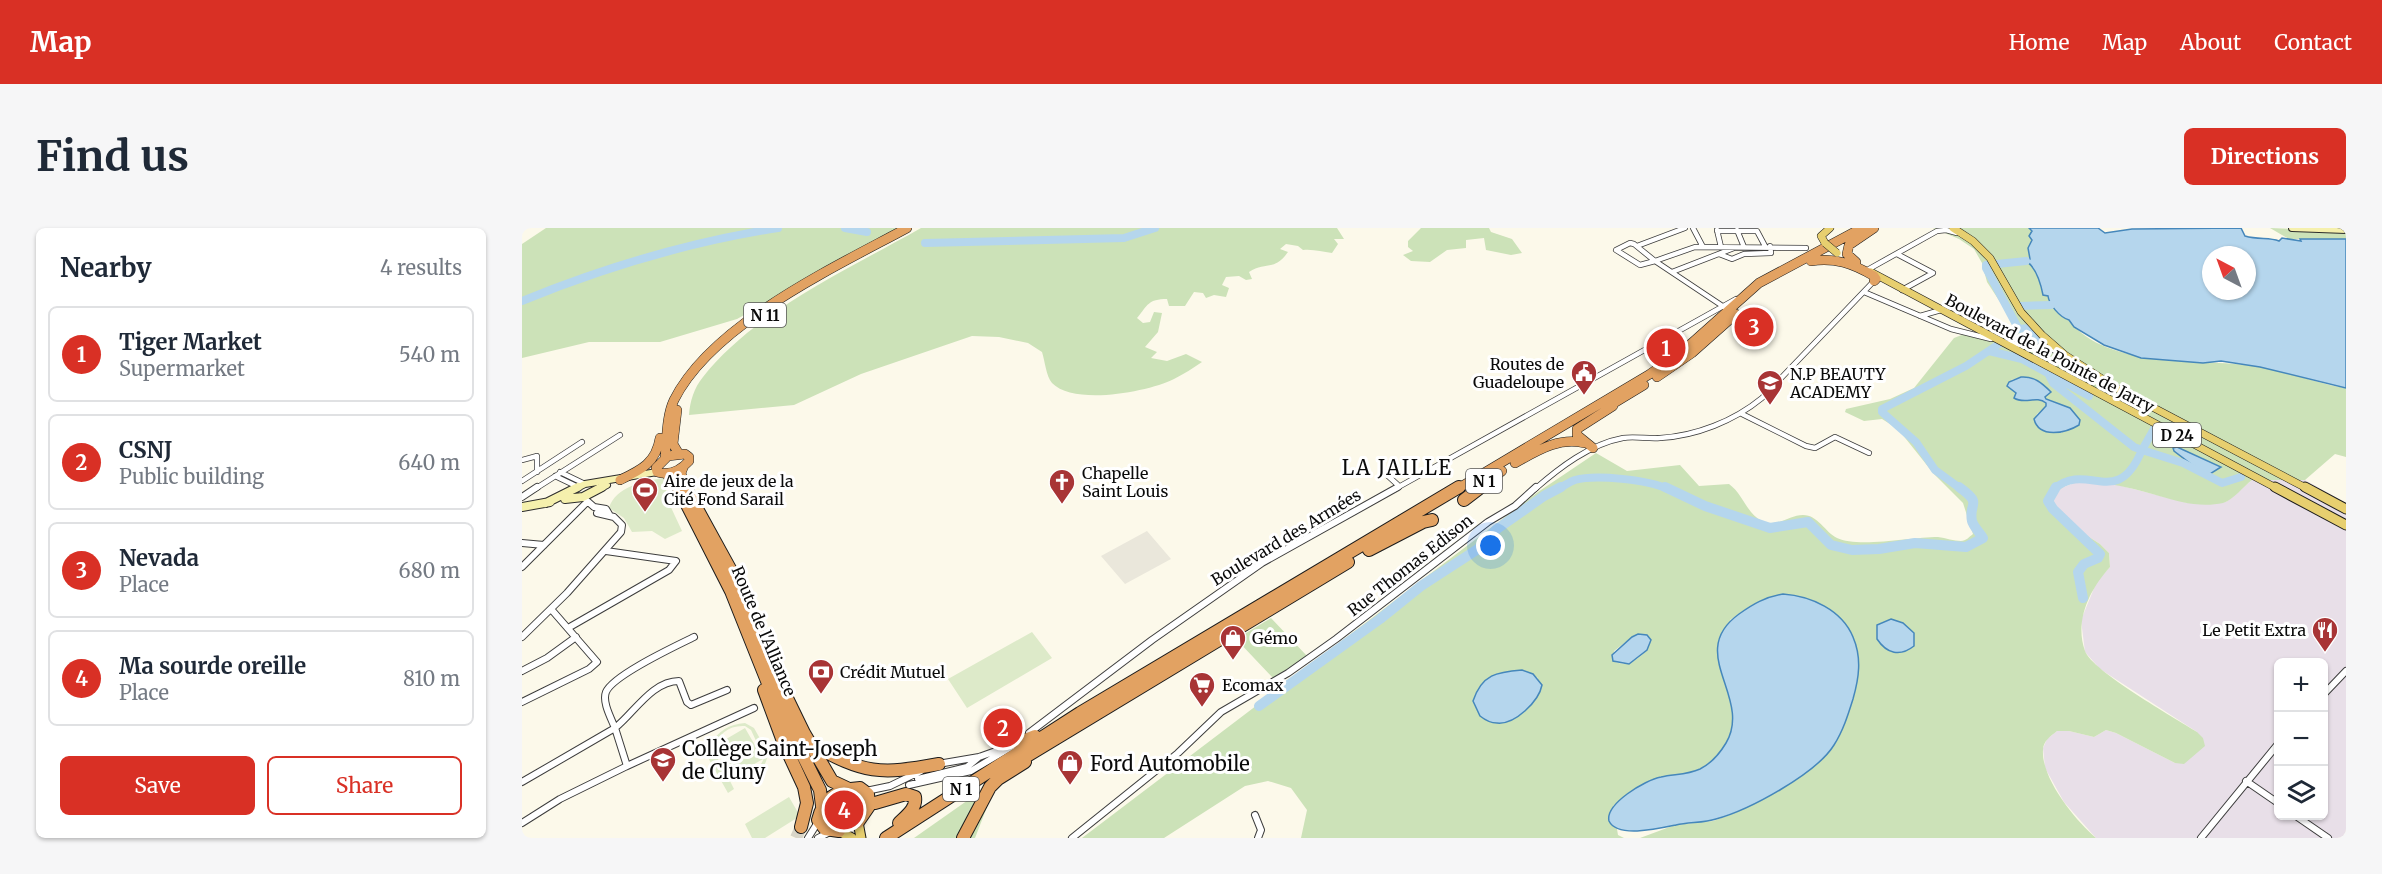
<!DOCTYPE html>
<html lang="en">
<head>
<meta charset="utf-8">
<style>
  body { margin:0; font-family:Merriweather,serif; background:#f6f6f7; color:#1f2937 }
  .controls { position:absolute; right:18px; bottom:18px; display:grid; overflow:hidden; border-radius:9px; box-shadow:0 2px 4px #0004 }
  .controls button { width:54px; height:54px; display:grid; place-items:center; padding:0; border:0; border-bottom:2px solid #e0e1e3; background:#fff; color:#1f2937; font:30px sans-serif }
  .compass { position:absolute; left:1680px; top:18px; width:54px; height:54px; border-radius:50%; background:#fff; box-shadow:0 2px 4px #0004; rotate:319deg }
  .you { position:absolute; left:969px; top:318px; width:21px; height:21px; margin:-15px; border:4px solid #fff; border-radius:50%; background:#1a73e8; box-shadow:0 0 0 9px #1a73e833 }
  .badge { display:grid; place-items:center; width:39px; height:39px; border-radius:50%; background:#d93025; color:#fff; font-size:20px; font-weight:700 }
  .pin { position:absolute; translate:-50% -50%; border:3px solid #fff; box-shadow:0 2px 6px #0006 }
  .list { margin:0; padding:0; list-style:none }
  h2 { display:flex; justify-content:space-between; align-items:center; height:78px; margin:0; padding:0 24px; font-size:26px }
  h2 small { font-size:20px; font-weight:400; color:#747a83 }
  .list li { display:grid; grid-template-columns:39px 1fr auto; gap:18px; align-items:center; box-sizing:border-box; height:96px; margin:0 12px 12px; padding:0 12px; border:2px solid #e0e1e3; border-radius:9px }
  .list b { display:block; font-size:22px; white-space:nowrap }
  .list p { margin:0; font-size:20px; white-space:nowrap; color:#747a83 }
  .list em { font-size:20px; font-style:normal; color:#747a83 }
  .actions { display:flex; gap:12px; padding:18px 24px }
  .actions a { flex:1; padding:14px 0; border:2px solid #d93025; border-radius:9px; text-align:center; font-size:21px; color:#d93025 }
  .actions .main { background:#d93025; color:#fff }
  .icon { flex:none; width:33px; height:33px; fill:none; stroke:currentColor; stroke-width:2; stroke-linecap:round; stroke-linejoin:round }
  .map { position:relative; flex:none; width:1824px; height:610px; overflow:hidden; border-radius:9px }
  header { display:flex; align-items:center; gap:36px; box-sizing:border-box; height:84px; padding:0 30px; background:#d93025; color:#fff }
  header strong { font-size:28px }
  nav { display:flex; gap:33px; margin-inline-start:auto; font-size:21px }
  .intro { display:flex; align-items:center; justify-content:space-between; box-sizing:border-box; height:144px; padding:0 36px }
  h1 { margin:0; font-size:42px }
  .button { padding:15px 27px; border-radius:9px; background:#d93025; color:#fff; font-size:21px; font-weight:700 }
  main { display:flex; gap:36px; padding:0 36px }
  aside { flex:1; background:#fff; border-radius:9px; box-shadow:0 2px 4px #0004 }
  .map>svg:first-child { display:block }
</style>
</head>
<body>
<header>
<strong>Map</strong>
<nav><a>Home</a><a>Map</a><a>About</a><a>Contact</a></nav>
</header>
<div class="intro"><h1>Find us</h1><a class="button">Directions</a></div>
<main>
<aside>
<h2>Nearby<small>4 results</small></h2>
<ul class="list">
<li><span class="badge">1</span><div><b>Tiger Market</b><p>Supermarket</p></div><em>540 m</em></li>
<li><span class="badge">2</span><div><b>CSNJ</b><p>Public building</p></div><em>640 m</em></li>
<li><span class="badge">3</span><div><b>Nevada</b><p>Place</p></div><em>680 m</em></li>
<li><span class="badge">4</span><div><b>Ma sourde oreille</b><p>Place</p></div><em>810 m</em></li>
</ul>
<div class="actions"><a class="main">Save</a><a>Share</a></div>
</aside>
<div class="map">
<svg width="1824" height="610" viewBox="0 0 1824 610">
  <rect width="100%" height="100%" fill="#fcf9ea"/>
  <!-- industrial -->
  <path fill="#e8dfe8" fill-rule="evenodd" d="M1730,252H1783L1824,275V610H1574L1542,574L1523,540L1521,520L1525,511L1535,503H1547L1572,509L1584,502L1594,505L1653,535L1675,504L1578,441L1563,424L1559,392L1575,353L1588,339L1587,325L1578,316L1547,296L1531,277V272L1539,260L1555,254L1596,257L1666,275L1704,274ZM1756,434H1802V588H1756Z"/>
  <!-- green -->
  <path fill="#cce2b8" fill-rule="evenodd" d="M24,0H380L215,91L138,114H67L0,130V16Z
    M399,0H815L822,11H812L816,16L810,25C800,24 792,21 781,22L776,18L764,16L758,21L766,24C752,44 743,33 727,44L730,51L724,52L717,48L704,49L700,57L707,60L704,69L692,67L684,70L681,65L672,64L663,78H647L645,71C626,71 626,77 615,90L621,95L628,94L632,84L640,85L636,104L623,119L635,124L629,130L645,133L664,126L680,134C671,140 662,146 652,151C626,164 552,178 530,155C524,148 523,133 520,124L506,115L477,109L450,108L339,146L272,177L167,187C168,173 172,160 181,149C233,83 327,41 399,0Z
    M899,0H967L969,4L990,11L1000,25L989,27L964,22L962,10L944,12V20L925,22L908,34L889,33L881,27L891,23L886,19V13Z
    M1411,0H1507L1510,3L1507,8L1510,12L1506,20L1508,31L1505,34C1524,43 1522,85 1547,92C1585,143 1683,129 1739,139C1768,144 1795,156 1824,160V229L1813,226L1783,252H1730C1722,258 1711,272 1701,275C1688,278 1673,277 1660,274C1634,269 1534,230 1531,277L1547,296L1578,316L1587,325L1588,339C1568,361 1552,393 1563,423C1570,443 1653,490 1675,504L1681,510L1683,518L1662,536L1653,535L1594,505L1584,502L1572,509L1547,503H1535C1529,508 1521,513 1521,522C1519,550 1553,592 1574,610H1118L1153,597L1191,593L1208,587L1280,548L1311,519L1336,424C1329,401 1325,397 1306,384C1265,357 1246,364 1208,392C1207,414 1203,440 1206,462C1207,472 1212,482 1211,493C1210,513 1193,535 1174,542C1162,547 1151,547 1138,549C1121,553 1105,567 1091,578L1096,607L1102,610H779L785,582L769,560L746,553L723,558L642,610H560L1016,264L1074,225L1105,243L1158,237L1177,258L1207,256C1221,266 1225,286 1240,293C1255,300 1267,287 1281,287C1296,287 1303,304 1315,310C1336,320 1390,309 1416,309C1424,310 1432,313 1439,313C1444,313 1447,309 1451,306L1441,275L1412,246L1376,201L1360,191L1342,193L1323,184L1324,181L1368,171L1392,160L1432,110C1449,102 1467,105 1486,107L1495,100L1465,54L1460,35L1452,21L1437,11ZM1499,149L1524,168V171L1531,174L1540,205L1526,204L1512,193L1515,186L1525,178L1523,173C1513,169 1504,175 1493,171L1494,165L1489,152ZM1655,219L1677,231L1695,237L1677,242L1652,223ZM1110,409L1125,422C1115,432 1106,440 1091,433L1092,423ZM1001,442L1016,450L1011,475L986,494Z
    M1748,0L1824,3V11H1767Z
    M749,390L785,428L752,451L714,411Z
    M476,551L453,610H392Z
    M332,566L340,570L342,575C340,591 316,607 304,592C303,574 318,570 332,566Z"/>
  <!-- pitch -->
  <path fill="#ddeac9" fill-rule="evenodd" d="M142,250L146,273L160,303L143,311L130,303L110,304L102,290L87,280C94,258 122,253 142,250Z
    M510,404L530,430L445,480L426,451Z
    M223,495L232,500L246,525C244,544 227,555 208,553L212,561L206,565L180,519L186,515L188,517C196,503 207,496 223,495ZM223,498L229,502L242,530C236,546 220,555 204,547L191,521C196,506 207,497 223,498Z
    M223,500L241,531L210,549L194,517Z
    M267,569L278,588L243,610H230L223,596Z"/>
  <!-- plaza -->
  <path fill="#eae7db" d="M625,303L649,331L603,356L579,328Z"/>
  <!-- water -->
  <path fill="#b5d6ed" stroke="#4587bb" stroke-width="1.5" fill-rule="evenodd" d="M1507,0H1576L1583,5L1610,1L1719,0L1723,8C1737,12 1747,9 1757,13L1760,10L1779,13L1778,11H1824V160L1738,139L1699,133L1681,135L1619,130L1582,117L1552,99L1547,92C1537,89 1527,76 1526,68L1521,67C1519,57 1515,40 1504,33L1508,31L1506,20L1510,12L1507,8L1510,3ZM1689,27H1725V63H1689Z
    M1499,149C1512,148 1520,155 1529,164L1523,169L1524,171L1548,180L1558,192L1557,197C1544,205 1517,211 1512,191L1524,178V175C1514,167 1503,177 1492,170L1494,165L1485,158L1487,154Z
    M1655,219L1699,239L1688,246L1677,242L1652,223L1651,220Z
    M1261,366C1289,368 1320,382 1331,409C1340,430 1337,450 1331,471C1326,487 1321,503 1312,517C1294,546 1227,582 1194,591C1182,595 1167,594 1154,597C1135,601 1095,610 1087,593C1083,576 1123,552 1139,549C1153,546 1165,547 1178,541C1188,536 1198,525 1204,515C1231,469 1163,425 1217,386C1231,376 1243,369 1261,366Z
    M1369,391L1381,395L1392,405V418C1378,429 1365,426 1355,411V397Z
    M1116,406L1125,407L1129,412L1125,422L1107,436L1091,433L1090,427L1110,409Z
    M1000,442L1011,446L1020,457C1017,473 993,497 975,495C969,495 963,492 958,488L951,473C960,446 975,444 1000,442Z"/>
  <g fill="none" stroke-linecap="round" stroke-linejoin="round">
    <!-- river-far1 -->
    <path stroke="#b5d6ed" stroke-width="8" d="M323,0L345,4
      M403,15L602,10L633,0
      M1471,36L1464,37V40L1496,100L1483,112
      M1475,36L1504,33
      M0,73C83,39 167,14 256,0
      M1498,78L1529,77
      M1497,101L1507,100L1522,116
      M1467,123L1500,131L1567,168
      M1526,145L1531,155L1612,219L1620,222L1632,201
      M1036,261C1042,258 1047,254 1053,252C1074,246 1126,252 1146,261
      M1439,261L1413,242L1394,214L1360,184V181L1444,138L1477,116
      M1532,261C1566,232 1594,283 1620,222L1661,235L1700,255L1719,249"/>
    <!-- river -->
    <path stroke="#b5d6ed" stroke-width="10" d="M1143,259L1183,278L1248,300L1286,294L1309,317L1330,322L1357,321L1393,315L1444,319L1461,310C1458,305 1451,298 1450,293C1446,274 1462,277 1437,259
      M1534,259L1526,273L1531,281L1578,326L1576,330L1562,336L1556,344L1561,370
      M737,478L858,391L899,358L956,321L975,301L1022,268L1039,259"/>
    <!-- highway-tunnel -->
    <path stroke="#d8d5c8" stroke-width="12" stroke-dasharray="12 6" stroke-linecap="butt" d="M274,610L279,599"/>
    <!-- street-far1 casing -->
    <g stroke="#3d3d3d" stroke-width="6">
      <path id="street-far1" d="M1171,0L1181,19
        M1195,2L1199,19
        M1215,2L1222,19
        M1195,3H1235L1243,18
        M1108,15L1112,16L1133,33L1118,37L1094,22Z
        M1115,18L1163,0
        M1197,26L1210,31L1222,26L1249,25L1248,18
        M1375,26L1411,45L1380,62
        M1347,41L1415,3L1424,2L1435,5
        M1150,44L1212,20
        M1342,64L1429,101L1469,111
        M1202,79L1133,33L1173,19L1284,20
        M1398,88L1419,82
        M1485,115L1526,120L1538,125
        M1220,186L1284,218L1293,220L1313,209L1347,225
        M0,232L15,228V244
        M38,244L63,256
        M865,247L877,258
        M33,248L56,259
        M0,253L60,214
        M13,261L98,207
        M873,261L1214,71
        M1013,261C1037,240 1068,216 1101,210C1112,208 1126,211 1138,210C1174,208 1212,193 1240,170L1352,53"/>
    </g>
    <!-- street casing -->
    <g stroke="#3d3d3d" stroke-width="8">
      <path id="street" d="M0,269L15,259
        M64,272L72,279L84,281L87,286
        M0,315L22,317
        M0,339L65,274
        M46,400L147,342L154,333L84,323
        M0,409L45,365L99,304L100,297L92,289L75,285
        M172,409C154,418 91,447 84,464C80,474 89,490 93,500C112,485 130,453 157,453L165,474L169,477L205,462
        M0,443L25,430L54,409
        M1802,466L1824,443
        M0,474L67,441L75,434L29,381
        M507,505L630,412L740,335L876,259
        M416,536L457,529L485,519
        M105,538L232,480
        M396,551L445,539L457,529
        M1724,553L1756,575
        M0,554L93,500L105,538L38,571L0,595
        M387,557L449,543L496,515
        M344,563L368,558L399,543
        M733,587L739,602L736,610
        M1774,588L1806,610
        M286,610L296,594
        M296,610L308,604
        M550,610L656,525L699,484L766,445L814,411L966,294L993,278L1014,259
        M1679,610L1756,516"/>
    </g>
    <!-- secondary-far1 casing -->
    <g stroke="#2c2c2c" stroke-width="8">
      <path id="secondary-far1" d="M1770,0L1824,2
        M53,261L63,256L135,244
        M77,261L85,257"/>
    </g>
    <!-- secondary casing -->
    <g stroke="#2c2c2c" stroke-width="10">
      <path id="secondary" d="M43,271L61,269L80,259
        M24,275L56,259
        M0,279L28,274"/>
    </g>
    <!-- primary-far1 casing -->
    <g stroke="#1b1b1b" stroke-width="8">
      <path id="primary-far1" d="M1431,0L1451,13L1468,30L1499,84L1520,107L1543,127L1596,161L1786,261
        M1303,15L1299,8L1308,0
        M1349,44L1756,261"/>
    </g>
    <!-- primary casing -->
    <g stroke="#1b1b1b" stroke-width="11">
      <path id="primary" d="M1753,259L1824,297
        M1783,259L1824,281
        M336,594L339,610
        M317,603L330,610"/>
    </g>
    <!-- highway-far1 casing -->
    <g stroke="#1b1b1b" stroke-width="10">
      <path id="highway-far1" d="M1289,33C1313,29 1331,36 1352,48L1354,51L1352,53
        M1334,34L1325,26L1327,17L1352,0
        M1135,149L1170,125L1214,86
        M1084,180L1122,157
        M155,182L151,216L157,226
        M1071,220L1055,207V201L1091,178
        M163,226L167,229V233C158,243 148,248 135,244L134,240L146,228Z
        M143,230C145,211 144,189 152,172C190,96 313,39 385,0
        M993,235C1015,223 1036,209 1062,215
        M161,240L159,245L164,261
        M144,246L157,261
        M98,252C119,242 134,235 138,210
        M935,261L1128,146L1163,121L1237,55L1340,0
        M957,261L980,243"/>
    </g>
    <!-- highway casing -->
    <g stroke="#1b1b1b" stroke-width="14">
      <path id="highway" d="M156,259L209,363L249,463L298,562L300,578
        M163,259L218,359L246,431L282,505L310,553L325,560
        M942,272L959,259
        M847,322L901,294L910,292
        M242,462L262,516L282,559L285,575L279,599
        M496,515L513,508
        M289,516C343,546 357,547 417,536
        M495,534L826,334
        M353,575L384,566L393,569C395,580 384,588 377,595
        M317,603L303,601L296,592C301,570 316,561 338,560L346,566L347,578L336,594
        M364,610L558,485L937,259
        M441,610L468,559L476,551L503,534"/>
    </g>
    <!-- street-far1 -->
    <use href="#street-far1" stroke="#fff" stroke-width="4.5"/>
    <!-- street -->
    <use href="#street" stroke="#fff" stroke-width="6"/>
    <!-- secondary-far1 -->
    <use href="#secondary-far1" stroke="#f5f0ad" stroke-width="6"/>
    <!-- secondary -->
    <use href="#secondary" stroke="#f5f0ad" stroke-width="8"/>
    <!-- primary-far1 -->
    <use href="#primary-far1" stroke="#e7cf6f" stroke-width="7"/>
    <!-- primary -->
    <use href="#primary" stroke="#e7cf6f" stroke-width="9"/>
    <!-- highway-far1 -->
    <use href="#highway-far1" stroke="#e2a262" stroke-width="9"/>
    <!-- highway -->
    <use href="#highway" stroke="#e2a262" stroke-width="12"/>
    <!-- primary-bridge casing -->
    <g stroke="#1b1b1b" stroke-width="8" stroke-linecap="butt">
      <path id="primary-bridge" d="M1303,15L1315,25"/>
    </g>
    <!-- primary-bridge -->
    <use href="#primary-bridge" stroke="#e7cf6f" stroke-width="7"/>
  </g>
  <!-- icons -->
  <defs>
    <g id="civic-pin" transform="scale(1.35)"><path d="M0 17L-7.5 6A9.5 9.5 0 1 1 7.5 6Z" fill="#a83435" stroke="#fff"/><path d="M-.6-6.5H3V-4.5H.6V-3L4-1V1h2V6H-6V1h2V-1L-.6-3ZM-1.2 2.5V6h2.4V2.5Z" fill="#fff"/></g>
    <g id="school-pin" transform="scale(1.35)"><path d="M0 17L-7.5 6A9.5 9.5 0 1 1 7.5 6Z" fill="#a83435" stroke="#fff"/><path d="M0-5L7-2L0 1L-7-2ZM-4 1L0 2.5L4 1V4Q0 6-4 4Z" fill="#fff"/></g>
    <g id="church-pin" transform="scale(1.35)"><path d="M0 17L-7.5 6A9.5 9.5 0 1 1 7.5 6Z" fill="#a83435" stroke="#fff"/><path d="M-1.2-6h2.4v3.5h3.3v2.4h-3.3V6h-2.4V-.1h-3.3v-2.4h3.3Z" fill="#fff"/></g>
    <g id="stadium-pin" transform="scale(1.35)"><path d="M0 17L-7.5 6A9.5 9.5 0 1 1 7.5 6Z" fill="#a83435" stroke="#fff"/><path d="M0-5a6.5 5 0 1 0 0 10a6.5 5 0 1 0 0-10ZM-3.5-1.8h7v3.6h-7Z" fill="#fff"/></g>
    <g id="restaurant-pin" transform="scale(1.35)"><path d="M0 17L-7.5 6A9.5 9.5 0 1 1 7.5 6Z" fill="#a83435" stroke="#fff"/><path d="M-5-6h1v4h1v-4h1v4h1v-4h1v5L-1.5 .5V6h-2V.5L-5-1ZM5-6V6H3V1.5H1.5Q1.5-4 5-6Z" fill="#fff"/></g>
    <g id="shop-pin" transform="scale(1.35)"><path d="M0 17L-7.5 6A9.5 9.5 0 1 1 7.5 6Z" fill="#a83435" stroke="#fff"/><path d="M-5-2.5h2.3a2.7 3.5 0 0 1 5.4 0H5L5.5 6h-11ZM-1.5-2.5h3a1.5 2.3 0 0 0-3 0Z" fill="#fff"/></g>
    <g id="bank-pin" transform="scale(1.35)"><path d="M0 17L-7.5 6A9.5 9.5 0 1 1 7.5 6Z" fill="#a83435" stroke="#fff"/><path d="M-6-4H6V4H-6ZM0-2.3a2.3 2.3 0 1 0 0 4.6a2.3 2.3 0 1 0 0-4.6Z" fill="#fff"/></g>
    <g id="supermarket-pin" transform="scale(1.35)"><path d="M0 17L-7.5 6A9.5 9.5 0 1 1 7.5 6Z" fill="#a83435" stroke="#fff"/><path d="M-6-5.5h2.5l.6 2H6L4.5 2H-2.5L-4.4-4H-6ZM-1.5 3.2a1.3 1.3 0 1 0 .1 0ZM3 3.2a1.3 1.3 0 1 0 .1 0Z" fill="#fff"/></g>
  </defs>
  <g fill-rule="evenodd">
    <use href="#civic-pin" x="1062" y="145"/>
    <use href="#school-pin" x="1248" y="155"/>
    <use href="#church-pin" x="540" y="254"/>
    <use href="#stadium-pin" x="123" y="262"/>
    <use href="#restaurant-pin" x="1803" y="402"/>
    <use href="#shop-pin" x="711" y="410"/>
    <use href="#bank-pin" x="299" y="444"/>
    <use href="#supermarket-pin" x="680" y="457"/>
    <use href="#school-pin" x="141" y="532"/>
    <use href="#shop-pin" x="548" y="535"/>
  </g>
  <g text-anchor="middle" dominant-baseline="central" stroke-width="6" stroke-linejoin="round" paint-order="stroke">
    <!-- shield labels -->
    <g fill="#fff" stroke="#545454" stroke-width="1.5">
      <rect x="222" y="75" width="42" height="24" rx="4.5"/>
      <rect x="1631" y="195" width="48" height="24" rx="4.5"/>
      <rect x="944" y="241" width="36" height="24" rx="4.5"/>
      <rect x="421" y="549" width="36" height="24" rx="4.5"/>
    </g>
    <g font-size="15" font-weight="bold" fill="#0a0a0a">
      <text x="243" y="87">N 11</text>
      <text x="1655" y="207">D 24</text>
      <text x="962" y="253">N 1</text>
      <text x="439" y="561">N 1</text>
    </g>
    <!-- street labels -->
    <g font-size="16" fill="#0a0a0a" stroke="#fff">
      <text transform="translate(1528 125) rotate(28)">Boulevard de la Pointe de Jarry</text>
      <text transform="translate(764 309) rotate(-31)">Boulevard des Armées</text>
      <text transform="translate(888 337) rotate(-38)">Rue Thomas Edison</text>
      <text transform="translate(242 403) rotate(67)">Route de l'Alliance</text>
    </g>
    <!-- poi labels -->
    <g font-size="16" fill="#0a0a0a" stroke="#fff" text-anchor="start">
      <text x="1042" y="136" text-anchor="end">Routes de<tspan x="1042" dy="18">Guadeloupe</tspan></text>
      <text x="1268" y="146">N.P BEAUTY<tspan x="1268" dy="18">ACADEMY</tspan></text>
      <text x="560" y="245">Chapelle<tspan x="560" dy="18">Saint Louis</tspan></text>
      <text x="142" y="253">Aire de jeux de la<tspan x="142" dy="18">Cité Fond Sarail</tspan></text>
      <text x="1784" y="402" text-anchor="end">Le Petit Extra</text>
      <text x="730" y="410">Gémo</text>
      <text x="318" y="444">Crédit Mutuel</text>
      <text x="700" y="457">Ecomax</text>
    </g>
    <!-- quarter labels -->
    <g font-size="20" letter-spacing="1.5" fill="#0a0a0a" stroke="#fff">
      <text x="875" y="239">LA JAILLE</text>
    </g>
    <!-- near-poi labels -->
    <g font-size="20" fill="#0a0a0a" stroke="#fff" text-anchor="start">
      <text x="160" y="520">Collège Saint-Joseph<tspan x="160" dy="23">de Cluny</tspan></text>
      <text x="568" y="535">Ford Automobile</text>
    </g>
  </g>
</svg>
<div class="controls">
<button>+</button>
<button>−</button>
<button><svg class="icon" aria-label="layers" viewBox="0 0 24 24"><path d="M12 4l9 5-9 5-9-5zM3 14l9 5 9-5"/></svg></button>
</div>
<svg class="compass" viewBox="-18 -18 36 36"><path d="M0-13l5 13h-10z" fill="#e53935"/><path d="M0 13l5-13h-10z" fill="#747a83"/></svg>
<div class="you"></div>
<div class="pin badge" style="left:1144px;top:120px">1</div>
<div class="pin badge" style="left:481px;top:500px">2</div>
<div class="pin badge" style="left:1232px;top:99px">3</div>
<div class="pin badge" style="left:322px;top:582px">4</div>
</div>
</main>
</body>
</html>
